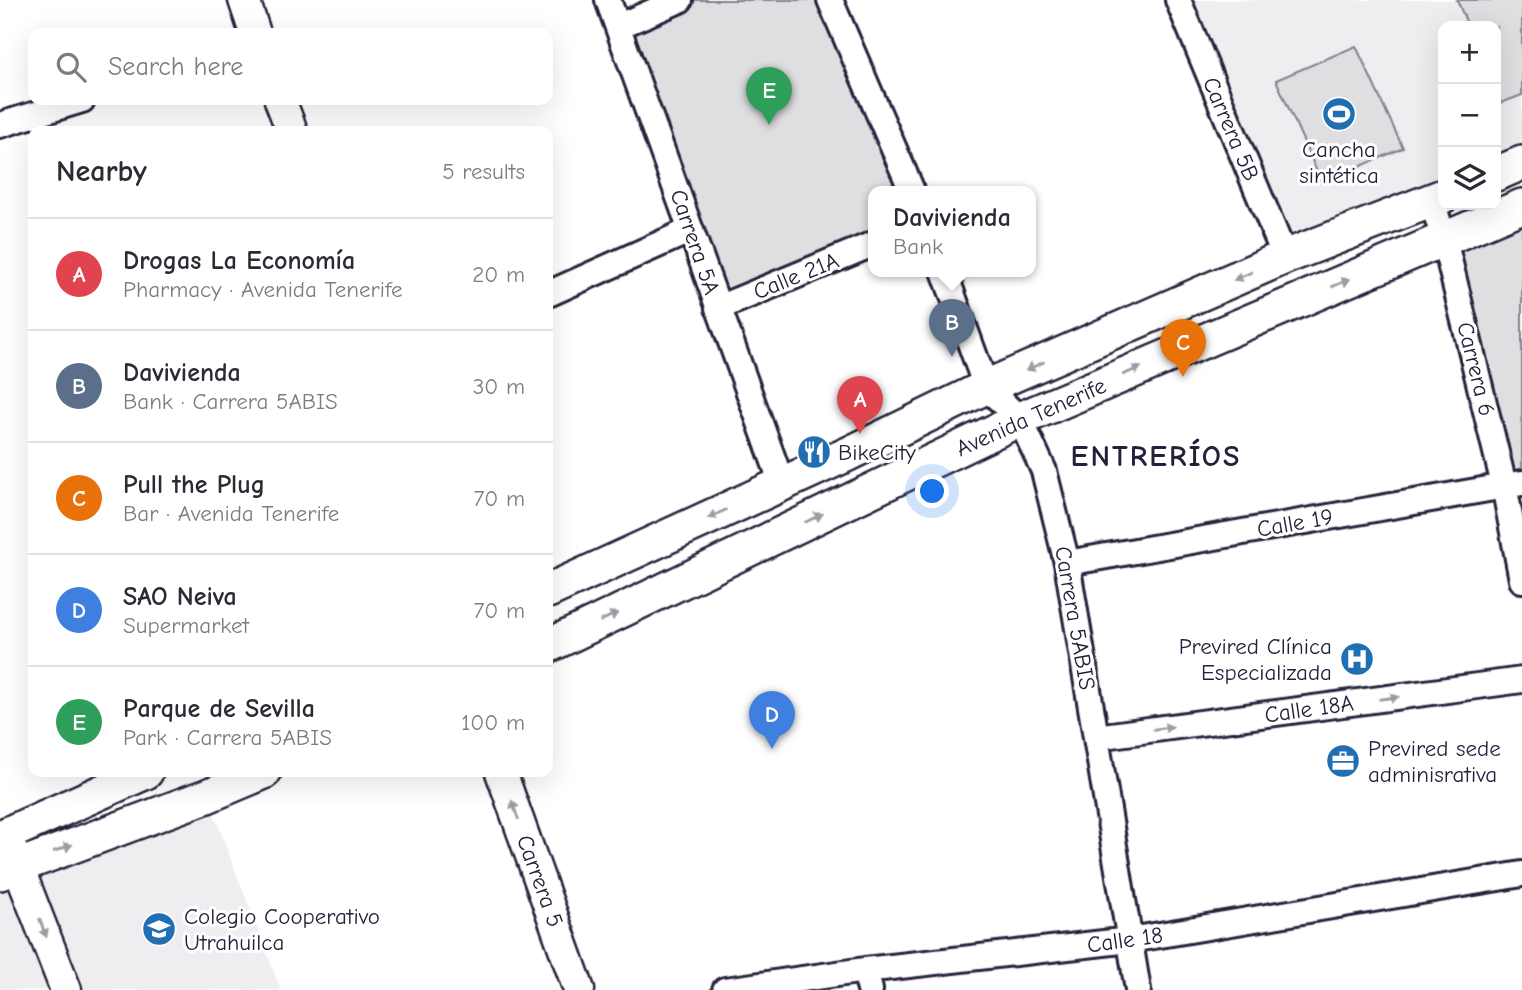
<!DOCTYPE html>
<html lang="en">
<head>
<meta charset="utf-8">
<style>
  body { margin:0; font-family:"Comic Neue",sans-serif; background:#f2f2f3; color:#2b2b33 }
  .controls { position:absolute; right:21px; top:21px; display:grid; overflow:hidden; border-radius:14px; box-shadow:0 7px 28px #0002 }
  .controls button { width:63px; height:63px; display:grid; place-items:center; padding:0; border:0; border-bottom:2px solid #e1e1e2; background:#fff; color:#2b2b33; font:35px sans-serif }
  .you { position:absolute; left:933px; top:492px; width:24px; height:24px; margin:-18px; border:5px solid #fff; border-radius:50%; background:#1a73e8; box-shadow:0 0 0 10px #1a73e833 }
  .badge { display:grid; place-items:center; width:46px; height:46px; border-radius:50%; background:#2563eb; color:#fff; font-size:23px; font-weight:700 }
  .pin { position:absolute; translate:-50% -58px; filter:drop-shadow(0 2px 4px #0008) }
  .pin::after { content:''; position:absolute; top:37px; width:24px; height:21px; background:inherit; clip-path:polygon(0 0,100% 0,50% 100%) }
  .popup { position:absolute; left:868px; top:186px; width:168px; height:91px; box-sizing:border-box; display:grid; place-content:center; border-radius:14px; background:#fff; filter:drop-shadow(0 2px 5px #0005); font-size:23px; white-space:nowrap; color:#7c7c81 }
  .popup b { font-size:26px; color:#2b2b33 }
  .popup::after { content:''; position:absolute; left:50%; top:100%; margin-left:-14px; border:14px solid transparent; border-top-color:#fff }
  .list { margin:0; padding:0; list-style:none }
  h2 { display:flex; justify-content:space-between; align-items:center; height:91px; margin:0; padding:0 28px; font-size:30px }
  h2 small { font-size:23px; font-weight:400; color:#7c7c81 }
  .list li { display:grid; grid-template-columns:46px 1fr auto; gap:21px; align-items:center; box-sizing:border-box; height:112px; padding:0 28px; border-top:2px solid #e1e1e2 }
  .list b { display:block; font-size:26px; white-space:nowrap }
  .list p { margin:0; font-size:23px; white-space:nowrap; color:#7c7c81 }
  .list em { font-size:23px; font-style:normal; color:#7c7c81 }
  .icon { flex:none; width:38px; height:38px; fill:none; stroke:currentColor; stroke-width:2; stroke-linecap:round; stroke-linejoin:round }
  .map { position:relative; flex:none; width:1522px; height:990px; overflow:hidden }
  .search { position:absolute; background:#fff; box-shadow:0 7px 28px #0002; left:28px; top:28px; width:525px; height:77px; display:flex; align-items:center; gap:18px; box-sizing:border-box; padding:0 24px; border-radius:14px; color:#7c7c81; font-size:26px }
  .panel { position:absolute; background:#fff; box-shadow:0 7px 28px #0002; left:28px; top:126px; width:525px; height:651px; border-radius:14px }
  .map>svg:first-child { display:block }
</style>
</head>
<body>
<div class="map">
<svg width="1522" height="990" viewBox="0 0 1522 990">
  <rect width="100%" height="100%" fill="#fff"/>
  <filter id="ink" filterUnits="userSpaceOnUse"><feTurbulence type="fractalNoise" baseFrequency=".0143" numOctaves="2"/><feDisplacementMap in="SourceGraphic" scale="14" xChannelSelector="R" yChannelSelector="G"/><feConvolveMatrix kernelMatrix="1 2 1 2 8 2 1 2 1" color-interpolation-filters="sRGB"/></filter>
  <g filter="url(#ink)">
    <!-- built -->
    <path fill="#eeeef1" d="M1178,0H1522V162L1496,172V26H1443V193L1285,257Z
      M207,796L281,990H83L37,867Z
      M18,865L66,990H0V873Z"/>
    <!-- green -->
    <path fill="#dfdfe2" stroke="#80808e" stroke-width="2" d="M680,0H830L912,191H873V244L718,308L619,26Z
      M1457,0H1522V95L1501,103L1496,90V26H1468Z
      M1356,46L1403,148L1322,183L1276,80Z
      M1522,206V483L1504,485L1444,239Z"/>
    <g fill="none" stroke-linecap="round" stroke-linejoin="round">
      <!-- minor casing -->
      <g stroke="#22223b" stroke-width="30">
        <path id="minor" d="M608,0L782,484
          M830,0L912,191
          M1178,0L1285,257
          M619,26L680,0
          M0,125L82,100
          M1432,201L1444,239L1504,485L1522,580
          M944,271L986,387L1020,419L1044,471L1067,563L1138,990
          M548,294L691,230
          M718,308L873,244
          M1067,563L1522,483
          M1096,737L1522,680
          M865,970L870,990
          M725,990L865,970L1130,940L1522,874"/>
      </g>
      <!-- tertiary casing -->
      <g stroke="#22223b" stroke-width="35">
        <path id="tertiary" d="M244,0L255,33
          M280,100L292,131
          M501,772L579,990
          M10,846L66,990"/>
      </g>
      <!-- secondary casing -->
      <g stroke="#22223b" stroke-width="38">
        <path id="secondary" d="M1496,174L1522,163
          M548,591L848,454L986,387L1285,257L1443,196
          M548,646L1020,419L1522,206
          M0,837L146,772
          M0,873L207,796L264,772"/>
      </g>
      <!-- minor -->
      <use href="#minor" stroke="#fff" stroke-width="24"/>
      <!-- tertiary -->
      <use href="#tertiary" stroke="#fff" stroke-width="30"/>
      <!-- secondary -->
      <use href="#secondary" stroke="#fff" stroke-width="33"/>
    </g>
    <!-- one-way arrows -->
    <defs><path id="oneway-solid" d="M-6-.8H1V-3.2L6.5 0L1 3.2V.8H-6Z" transform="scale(1.75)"/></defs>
    <g fill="#9c9ca7">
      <use href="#oneway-solid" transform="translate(1243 276) rotate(156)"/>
      <use href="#oneway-solid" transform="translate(1341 283) rotate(-23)"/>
      <use href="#oneway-solid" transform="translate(1035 366) rotate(156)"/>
      <use href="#oneway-solid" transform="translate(1132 371) rotate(-23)"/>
      <use href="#oneway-solid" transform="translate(717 514) rotate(155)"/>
      <use href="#oneway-solid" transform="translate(814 518) rotate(-26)"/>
      <use href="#oneway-solid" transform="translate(609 617) rotate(-26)"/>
      <use href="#oneway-solid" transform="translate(1389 698) rotate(-8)"/>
      <use href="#oneway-solid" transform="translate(1163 728) rotate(-8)"/>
      <use href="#oneway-solid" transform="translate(515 810) rotate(-110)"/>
      <use href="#oneway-solid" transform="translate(63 848) rotate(-20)"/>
      <use href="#oneway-solid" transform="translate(43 928) rotate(69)"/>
    </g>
  </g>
  <!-- icons -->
  <defs>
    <g id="stadium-disc" transform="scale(1.75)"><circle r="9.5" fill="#1f6fb2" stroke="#fff"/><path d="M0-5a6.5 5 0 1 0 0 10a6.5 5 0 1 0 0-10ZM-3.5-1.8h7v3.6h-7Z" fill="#fff"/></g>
    <g id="restaurant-disc" transform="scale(1.75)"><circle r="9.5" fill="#1f6fb2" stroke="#fff"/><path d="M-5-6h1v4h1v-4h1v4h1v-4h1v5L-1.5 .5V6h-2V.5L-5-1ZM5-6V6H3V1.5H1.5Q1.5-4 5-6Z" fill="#fff"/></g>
    <g id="hospital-disc" transform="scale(1.75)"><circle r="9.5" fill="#1f6fb2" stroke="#fff"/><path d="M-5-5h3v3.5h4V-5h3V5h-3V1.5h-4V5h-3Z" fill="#fff"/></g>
    <g id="office-disc" transform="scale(1.75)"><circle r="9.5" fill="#1f6fb2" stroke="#fff"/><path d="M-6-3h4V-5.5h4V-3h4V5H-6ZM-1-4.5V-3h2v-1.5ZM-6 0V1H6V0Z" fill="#fff"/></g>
    <g id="university-disc" transform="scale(1.75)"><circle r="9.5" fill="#1f6fb2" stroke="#fff"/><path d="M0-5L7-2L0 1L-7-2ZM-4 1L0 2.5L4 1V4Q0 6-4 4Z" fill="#fff"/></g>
  </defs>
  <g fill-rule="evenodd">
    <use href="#stadium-disc" x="1339" y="114"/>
    <use href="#restaurant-disc" x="814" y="452"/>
    <use href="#hospital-disc" x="1357" y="659"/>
    <use href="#office-disc" x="1343" y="761"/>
    <use href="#university-disc" x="159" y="929"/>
  </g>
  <g text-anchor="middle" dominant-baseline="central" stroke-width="6" stroke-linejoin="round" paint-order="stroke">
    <!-- street labels -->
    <g font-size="23" fill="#22223b" stroke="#fff">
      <text transform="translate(1231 129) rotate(67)">Carrera 5B</text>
      <text transform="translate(695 242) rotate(71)">Carrera 5A</text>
      <text transform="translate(796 276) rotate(-22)">Calle 21A</text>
      <text transform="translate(1476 369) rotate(76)">Carrera 6</text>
      <text transform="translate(1031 417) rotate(-24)">Avenida Tenerife</text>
      <text transform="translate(1295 523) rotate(-10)">Calle 19</text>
      <text transform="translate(1075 618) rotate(80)">Carrera 5ABIS</text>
      <text transform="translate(1309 709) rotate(-8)">Calle 18A</text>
      <text transform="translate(540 881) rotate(70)">Carrera 5</text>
      <text transform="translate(1125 940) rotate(-8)">Calle 18</text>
    </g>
    <!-- poi labels -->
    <g font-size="23" fill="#22223b" stroke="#fff" text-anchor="start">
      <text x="1339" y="149" text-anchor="middle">Cancha<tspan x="1339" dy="26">sintética</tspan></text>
      <text x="838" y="452">BikeCity</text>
      <text x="1332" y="646" text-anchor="end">Previred Clínica<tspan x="1332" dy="26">Especializada</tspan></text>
      <text x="1368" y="748">Previred sede<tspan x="1368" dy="26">adminisrativa</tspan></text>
      <text x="184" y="916">Colegio Cooperativo<tspan x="184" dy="26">Utrahuilca</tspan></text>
    </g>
    <!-- district labels -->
    <g font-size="30" font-weight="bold" letter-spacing="2" fill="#22223b" stroke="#fff">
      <text x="1156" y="456">ENTRERÍOS</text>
    </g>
  </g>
</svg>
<div class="controls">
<button>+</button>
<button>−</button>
<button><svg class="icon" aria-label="layers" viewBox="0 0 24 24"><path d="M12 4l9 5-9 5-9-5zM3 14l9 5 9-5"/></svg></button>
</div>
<div class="you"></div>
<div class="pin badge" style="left:860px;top:434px;background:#e0444e">A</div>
<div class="pin badge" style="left:952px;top:357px;background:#5c6f8a">B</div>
<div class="popup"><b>Davivienda</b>Bank</div>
<div class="pin badge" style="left:1183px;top:377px;background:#e8710a">C</div>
<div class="pin badge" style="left:772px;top:749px;background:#3f7fe0">D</div>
<div class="pin badge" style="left:769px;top:125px;background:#2e9e5b">E</div>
<div class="search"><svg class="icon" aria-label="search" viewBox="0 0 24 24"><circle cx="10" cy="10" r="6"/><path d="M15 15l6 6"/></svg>Search here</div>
<section class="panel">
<h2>Nearby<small>5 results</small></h2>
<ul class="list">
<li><span class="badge" style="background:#e0444e">A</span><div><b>Drogas La Economía</b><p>Pharmacy · Avenida Tenerife</p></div><em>20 m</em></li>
<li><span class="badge" style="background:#5c6f8a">B</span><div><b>Davivienda</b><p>Bank · Carrera 5ABIS</p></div><em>30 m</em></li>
<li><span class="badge" style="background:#e8710a">C</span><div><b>Pull the Plug</b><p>Bar · Avenida Tenerife</p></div><em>70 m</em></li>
<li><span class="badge" style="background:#3f7fe0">D</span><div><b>SAO Neiva</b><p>Supermarket</p></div><em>70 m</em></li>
<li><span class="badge" style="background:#2e9e5b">E</span><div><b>Parque de Sevilla</b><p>Park · Carrera 5ABIS</p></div><em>100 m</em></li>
</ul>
</section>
</div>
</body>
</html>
